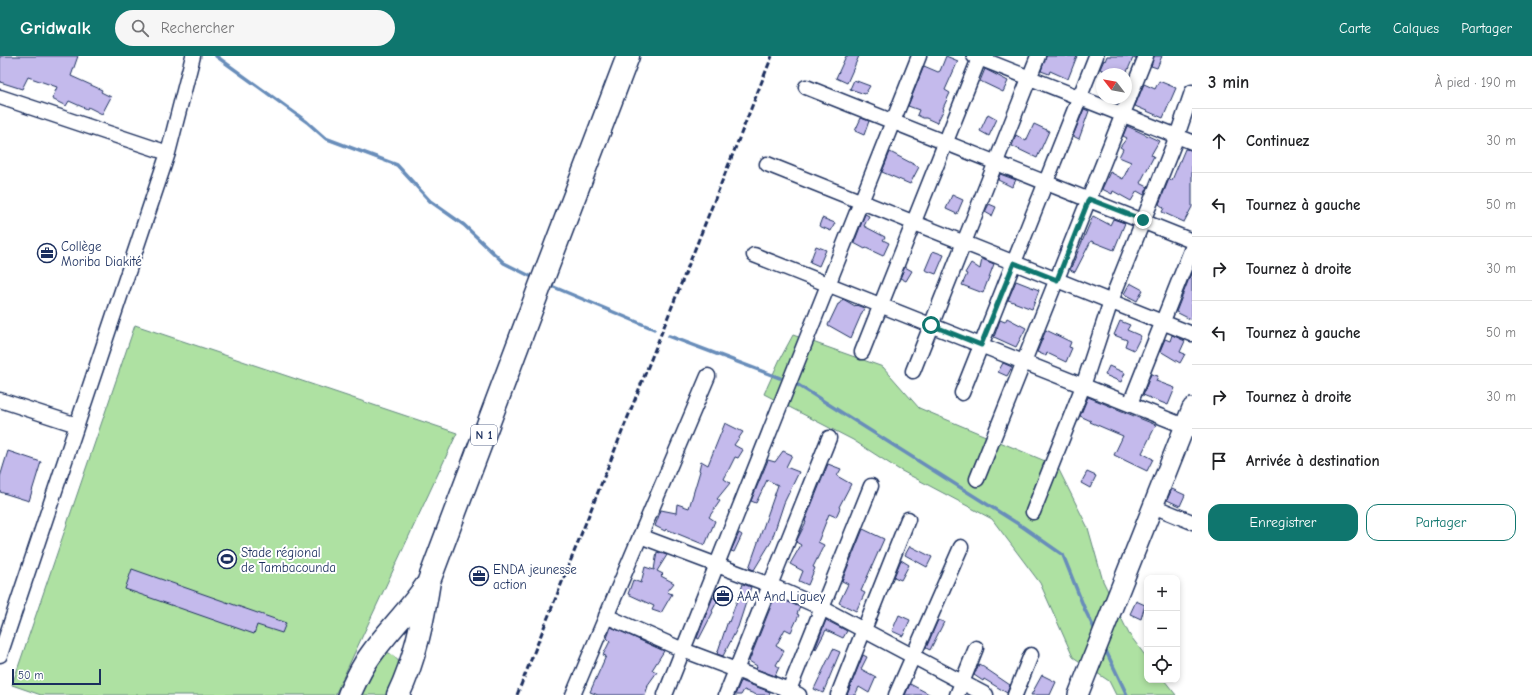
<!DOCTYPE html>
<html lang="fr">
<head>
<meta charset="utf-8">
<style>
  body { margin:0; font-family:"Comic Neue",sans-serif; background:#f6f6f6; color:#202124 }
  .controls { position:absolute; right:12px; bottom:12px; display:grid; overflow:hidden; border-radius:8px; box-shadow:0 2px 6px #0003 }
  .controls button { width:36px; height:36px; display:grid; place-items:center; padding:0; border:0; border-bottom:1px solid #e0e0e0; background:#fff; color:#202124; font:20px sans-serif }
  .compass { position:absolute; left:1096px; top:12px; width:36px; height:36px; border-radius:50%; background:#fff; box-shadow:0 2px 6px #0003; rotate:301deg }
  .scale { position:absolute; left:12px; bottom:10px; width:89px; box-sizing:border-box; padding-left:4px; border:2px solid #1b2f5e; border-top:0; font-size:11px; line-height:14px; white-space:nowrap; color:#1b2f5e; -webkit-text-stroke:3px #fff; paint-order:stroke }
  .stop { position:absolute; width:12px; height:12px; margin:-9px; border:3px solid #0f766e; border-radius:50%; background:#fff }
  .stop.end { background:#0f766e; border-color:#fff; box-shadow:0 1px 4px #0008 }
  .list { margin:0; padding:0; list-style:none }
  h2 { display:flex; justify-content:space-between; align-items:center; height:52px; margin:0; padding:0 16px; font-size:17px }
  h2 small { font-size:13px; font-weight:400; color:#757577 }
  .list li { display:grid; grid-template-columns:26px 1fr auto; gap:12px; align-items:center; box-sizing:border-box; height:64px; padding:0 16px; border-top:1px solid #e0e0e0 }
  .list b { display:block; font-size:15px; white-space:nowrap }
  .list em { font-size:13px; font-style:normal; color:#757577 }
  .actions { display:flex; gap:8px; padding:12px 16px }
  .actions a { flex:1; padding:9px 0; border:1px solid #0f766e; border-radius:12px; text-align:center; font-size:14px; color:#0f766e }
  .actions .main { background:#0f766e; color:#fff }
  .icon { flex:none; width:22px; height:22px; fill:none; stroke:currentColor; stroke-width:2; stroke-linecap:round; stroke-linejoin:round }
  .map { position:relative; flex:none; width:1192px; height:639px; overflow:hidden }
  header { display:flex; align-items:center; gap:24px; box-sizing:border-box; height:56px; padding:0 20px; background:#0f766e; color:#fff }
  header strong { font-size:19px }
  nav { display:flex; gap:22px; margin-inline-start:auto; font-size:14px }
  .search { width:280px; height:36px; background:#f6f6f6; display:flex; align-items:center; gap:10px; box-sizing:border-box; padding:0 14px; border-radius:22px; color:#757577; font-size:15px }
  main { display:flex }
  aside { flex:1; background:#fff }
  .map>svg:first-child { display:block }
</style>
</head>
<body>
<header>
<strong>Gridwalk</strong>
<div class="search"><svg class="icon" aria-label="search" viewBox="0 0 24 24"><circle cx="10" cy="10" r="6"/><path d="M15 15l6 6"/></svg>Rechercher</div>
<nav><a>Carte</a><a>Calques</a><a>Partager</a></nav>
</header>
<main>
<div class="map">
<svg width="1192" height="639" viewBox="0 0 1192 639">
  <rect width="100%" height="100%" fill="#fff"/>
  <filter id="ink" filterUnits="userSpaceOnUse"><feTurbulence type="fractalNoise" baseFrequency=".025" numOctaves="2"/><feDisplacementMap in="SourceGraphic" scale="8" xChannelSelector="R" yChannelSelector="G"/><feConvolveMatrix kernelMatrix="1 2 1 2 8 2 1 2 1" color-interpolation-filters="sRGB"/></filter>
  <g filter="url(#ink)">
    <!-- green -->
    <path fill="#aee1a2" stroke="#648880" d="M135,269L457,377L335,639H41L12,629Z
      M793,279L883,311L919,352L1057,410L1088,472L1103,525L1129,578L1147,602V624H1164L1176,639H1116L1109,625L1073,601L1040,527L992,463L898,413L853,384L764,338L780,303Z
      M387,596C395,600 398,604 402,611L392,639H354L382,597Z"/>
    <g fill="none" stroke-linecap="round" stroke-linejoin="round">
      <!-- stream -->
      <path stroke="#688dba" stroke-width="3.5" d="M216,0L307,66L325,82L397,109L430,145L464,169L504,207L536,223
        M549,229L654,273
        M669,280L780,322
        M798,329L1023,471L1063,499L1085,554L1094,572
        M1106,595L1127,639"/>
    </g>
    <!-- building -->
    <path fill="#c4baec" stroke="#1b2f5e" d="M0,0H78L71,20L102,34L101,36L111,41L102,58L88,51L87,53L69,45L66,50L52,43L57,31L28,21L22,33L0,26Z
      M846,0H859L847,27L836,22Z
      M946,0L958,5L945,34L950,37L943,52L944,53L937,67L926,62H923L917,59L919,54L908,50L924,10L938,16L940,15Z
      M1046,0H1077L1068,23L1050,15L1049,18L1041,15Z
      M1107,0H1137L1136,3L1133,2L1126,18H1112L1100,13L1104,4L1105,5Z
      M1154,0H1162L1157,12L1151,10Z
      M985,13L1008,25L1003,36L980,25Z
      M854,24L870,30L865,38L850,33Z
      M1159,25L1176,32L1163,62L1135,50L1144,28L1155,33Z
      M1084,53L1089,55L1079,83L1073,80Z
      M988,58L997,63L989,80L980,75Z
      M861,62L869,65L864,79L855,75Z
      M1034,68L1049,75L1037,102L1012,90L1016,79L1026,85Z
      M1127,70L1159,85L1151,99L1154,100L1140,127L1148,131L1144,139L1137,135L1131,145L1113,135L1112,138L1102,133L1110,116L1123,123L1131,106L1119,101L1123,93L1120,91L1127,82L1123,80Z
      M1185,93L1192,94V151L1184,166L1162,156L1164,152L1159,148L1169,123L1172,124Z
      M890,96L919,111L910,128L882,116Z
      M1000,118L1016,124L1012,131L998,124Z
      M952,139L963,144L957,158L946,153Z
      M989,148L996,151L992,160L985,156Z
      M865,158L869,160L864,170L885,181L883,184L889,187L883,200L866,192L865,193L854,187Z
      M1093,160L1110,169L1113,163L1125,167L1114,194L1091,185L1075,216L1070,214Z
      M822,162L835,167L831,175L819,170Z
      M816,190L826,194L819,210L810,206Z
      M933,195L944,199L936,218L925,214Z
      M982,203L994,208L983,237L962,229L967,218L965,217L971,207L980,213Z
      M905,211L912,215L906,225L900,222Z
      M1192,215V264L1176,256Z
      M1016,225L1039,234L1032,253L1008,244Z
      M1130,227L1143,234L1137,245L1124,238Z
      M843,243L855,250L856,249L864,252L851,282L828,269L838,248H839Z
      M1007,262L1026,272L1016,291L994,281L1000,264L1005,266Z
      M1120,265L1130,269L1127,274L1141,280L1134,294L1125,290L1127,284L1114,279Z
      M1046,274L1071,286L1069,291L1072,292L1066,306L1047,297L1046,300L1037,296Z
      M1172,279L1185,285L1180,296L1185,298L1180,307L1160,295L1165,283L1170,285Z
      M1003,307L1012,311L1007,320L998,316Z
      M1109,310L1125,317L1121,326L1105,319Z
      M1151,318L1158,320L1156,325L1175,332L1168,349L1143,339Z
      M1088,341L1156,369L1142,397L1153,403L1147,415L1114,399L1123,380L1090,366L1091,365L1080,360Z
      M725,367L743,376L734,389L743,394L738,402L735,401L724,423L730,427L717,443L720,445L709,461L715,465L705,489L666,473L665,475L655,470L661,454L676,457L677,448L689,452L700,415L699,414L701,405L708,409Z
      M8,395L41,406L29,445L0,436V421Z
      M783,395L792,399L786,411L799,416L784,447L771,486L754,514L749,512L778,429L767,424L756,447L751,445L768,404L775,406Z
      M828,408L841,413L837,420L851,428L839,451L840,452L836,461L829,458L818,486L824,489L813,511L815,512L808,529L799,525L803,515L790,508L801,489L796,486L806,466L805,465Z
      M1087,416L1096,420L1090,432L1081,427Z
      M1172,433L1185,439L1180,450L1167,444Z
      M863,473L884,483L861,535L865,537L856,555L839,547L848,528L842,525Z
      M739,477L742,479L734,496L731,495Z
      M910,490L932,501L927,511L905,499Z
      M657,496L667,499L657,515L663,518L661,520L674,527L667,536L672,538L661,557L652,554L654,550L628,538L633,524L641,527L645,511L654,514Z
      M901,504L909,509L901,524L894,521Z
      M132,513L286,567L282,577L257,569L254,578L125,533Z
      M743,528L751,531L738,571L723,600L717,598L728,565L729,566Z
      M775,540L800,551L797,558L799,559L791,576L785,573L776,590L784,595L776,609L779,611L775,620L756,613L757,610L749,605Z
      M713,541L718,544L712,555L713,556L699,583L697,582Z
      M1136,545L1145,549L1141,563L1130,558Z
      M899,559L910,564L903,580L892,575Z
      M826,564L847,575L843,582L826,574L816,593H815Z
      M938,564L944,566L930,594L926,592Z
      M611,571L664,595L652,614L657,616L647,630H648L645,639H598L590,636L606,600L603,599L610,585L607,582Z
      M833,593L840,596L823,637L814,633Z
      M863,599L867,601L861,613L876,621L869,637L859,631L855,639H847Z
      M979,608L1010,629L1007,637L984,623L983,625L974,619Z
      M1042,619L1056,626L1050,639H1031Z
      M741,625L770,636L769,639H757L744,634L741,639H735Z
      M910,628L931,639H905Z"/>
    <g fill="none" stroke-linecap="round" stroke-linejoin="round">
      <!-- street casing -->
      <g stroke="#1b2f5e" stroke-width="17">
        <path id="street" d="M974,0L1192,86
          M806,31L1192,185
          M0,41L168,97
          M767,108L1192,278
          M754,199L1192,373
          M862,296L980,0
          M913,315L1038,0
          M962,337L1096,0
          M0,344L77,369
          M1130,348L1192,192
          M977,423L1146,0
          M1153,450L1192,466
          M1033,456L1083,330L1111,245L1177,80L1192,36
          M640,480L770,529L822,552L986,639
          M606,560L683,594L789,634L799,639
          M0,599L168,97L193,0
          M573,639L708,320
          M665,639L919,0
          M726,639L829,382
          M787,639L871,430
          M838,639L908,463
          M896,639L961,491
          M957,639L976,592
          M1015,639L1031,599"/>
      </g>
      <!-- secondary casing -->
      <g stroke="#1b2f5e" stroke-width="22">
        <path id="secondary" d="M1078,639L1192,352"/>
      </g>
      <!-- highway casing -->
      <g stroke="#1b2f5e" stroke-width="25">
        <path id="highway" d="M349,639C355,626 361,612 370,600C387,576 409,555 426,530
          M398,639C415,604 423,564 429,525L539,233L628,0"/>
      </g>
      <!-- street -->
      <use href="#street" stroke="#fff" stroke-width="14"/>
      <!-- secondary -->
      <use href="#secondary" stroke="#fff" stroke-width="19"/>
      <!-- highway -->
      <use href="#highway" stroke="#fff" stroke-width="22"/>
      <!-- rail -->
      <path stroke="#1b2f5e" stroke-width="3" stroke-dasharray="6 3" stroke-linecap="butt" d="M517,639L772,0"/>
    </g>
  </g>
  <g fill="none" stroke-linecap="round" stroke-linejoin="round" filter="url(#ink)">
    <!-- route -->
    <path stroke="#0f766e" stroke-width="5" d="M931,269L981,289L1014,207L1057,224L1089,143L1143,164"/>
  </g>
  <!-- icons -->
  <defs>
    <g id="office-ring" transform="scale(1)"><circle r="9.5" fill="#fff" stroke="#1b2f5e" stroke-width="1.5"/><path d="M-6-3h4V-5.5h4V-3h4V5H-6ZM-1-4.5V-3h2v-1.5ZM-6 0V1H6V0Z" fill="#1b2f5e"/></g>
    <g id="stadium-ring" transform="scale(1)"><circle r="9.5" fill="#fff" stroke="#1b2f5e" stroke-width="1.5"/><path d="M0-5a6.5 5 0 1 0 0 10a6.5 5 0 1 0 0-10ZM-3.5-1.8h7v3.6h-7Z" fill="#1b2f5e"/></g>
  </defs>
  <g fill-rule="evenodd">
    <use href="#office-ring" x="47" y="197"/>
    <use href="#stadium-ring" x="227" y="503"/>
    <use href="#office-ring" x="479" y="520"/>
    <use href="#office-ring" x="723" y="540"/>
  </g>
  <g text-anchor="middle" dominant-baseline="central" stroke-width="4" stroke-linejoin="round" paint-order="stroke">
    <!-- shield labels -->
    <rect fill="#fff" stroke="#5f6d8e" stroke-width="1" x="471" y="369" width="26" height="20" rx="3"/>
    <g font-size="12" font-weight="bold" fill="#1b2f5e">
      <text x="484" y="379">N 1</text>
    </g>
    <!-- poi labels -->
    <g font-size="13" fill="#1b2f5e" stroke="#fff" text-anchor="start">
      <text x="61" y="190">Collège<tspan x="61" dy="15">Moriba Diakité</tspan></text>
      <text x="241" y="496">Stade régional<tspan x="241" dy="15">de Tambacounda</tspan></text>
      <text x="493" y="513">ENDA jeunesse<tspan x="493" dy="15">action</tspan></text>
      <text x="737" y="540">AAA And Liguey</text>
    </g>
  </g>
</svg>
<div class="controls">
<button>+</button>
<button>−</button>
<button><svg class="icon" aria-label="locate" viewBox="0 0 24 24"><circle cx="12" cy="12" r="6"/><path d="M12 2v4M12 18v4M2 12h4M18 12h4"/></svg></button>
</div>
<svg class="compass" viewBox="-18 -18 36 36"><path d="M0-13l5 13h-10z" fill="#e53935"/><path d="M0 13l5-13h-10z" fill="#757577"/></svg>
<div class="scale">50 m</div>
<div class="stop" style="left:931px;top:269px"></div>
<div class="stop end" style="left:1143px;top:164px"></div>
</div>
<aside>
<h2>3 min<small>À pied · 190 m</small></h2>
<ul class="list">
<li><svg class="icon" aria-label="ahead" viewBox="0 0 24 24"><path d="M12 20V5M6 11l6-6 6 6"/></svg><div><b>Continuez</b></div><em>30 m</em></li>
<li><svg class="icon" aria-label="left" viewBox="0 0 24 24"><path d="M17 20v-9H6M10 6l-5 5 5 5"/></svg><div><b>Tournez à gauche</b></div><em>50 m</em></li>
<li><svg class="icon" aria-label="right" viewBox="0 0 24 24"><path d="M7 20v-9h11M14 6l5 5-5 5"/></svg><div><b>Tournez à droite</b></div><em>30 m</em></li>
<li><svg class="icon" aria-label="left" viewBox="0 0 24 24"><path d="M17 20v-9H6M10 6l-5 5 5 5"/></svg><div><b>Tournez à gauche</b></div><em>50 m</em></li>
<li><svg class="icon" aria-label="right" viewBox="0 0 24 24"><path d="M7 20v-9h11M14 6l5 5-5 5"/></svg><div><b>Tournez à droite</b></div><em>30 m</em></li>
<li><svg class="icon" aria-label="arrive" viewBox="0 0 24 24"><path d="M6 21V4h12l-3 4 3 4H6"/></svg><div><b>Arrivée à destination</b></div></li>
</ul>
<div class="actions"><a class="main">Enregistrer</a><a>Partager</a></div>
</aside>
</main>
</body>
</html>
